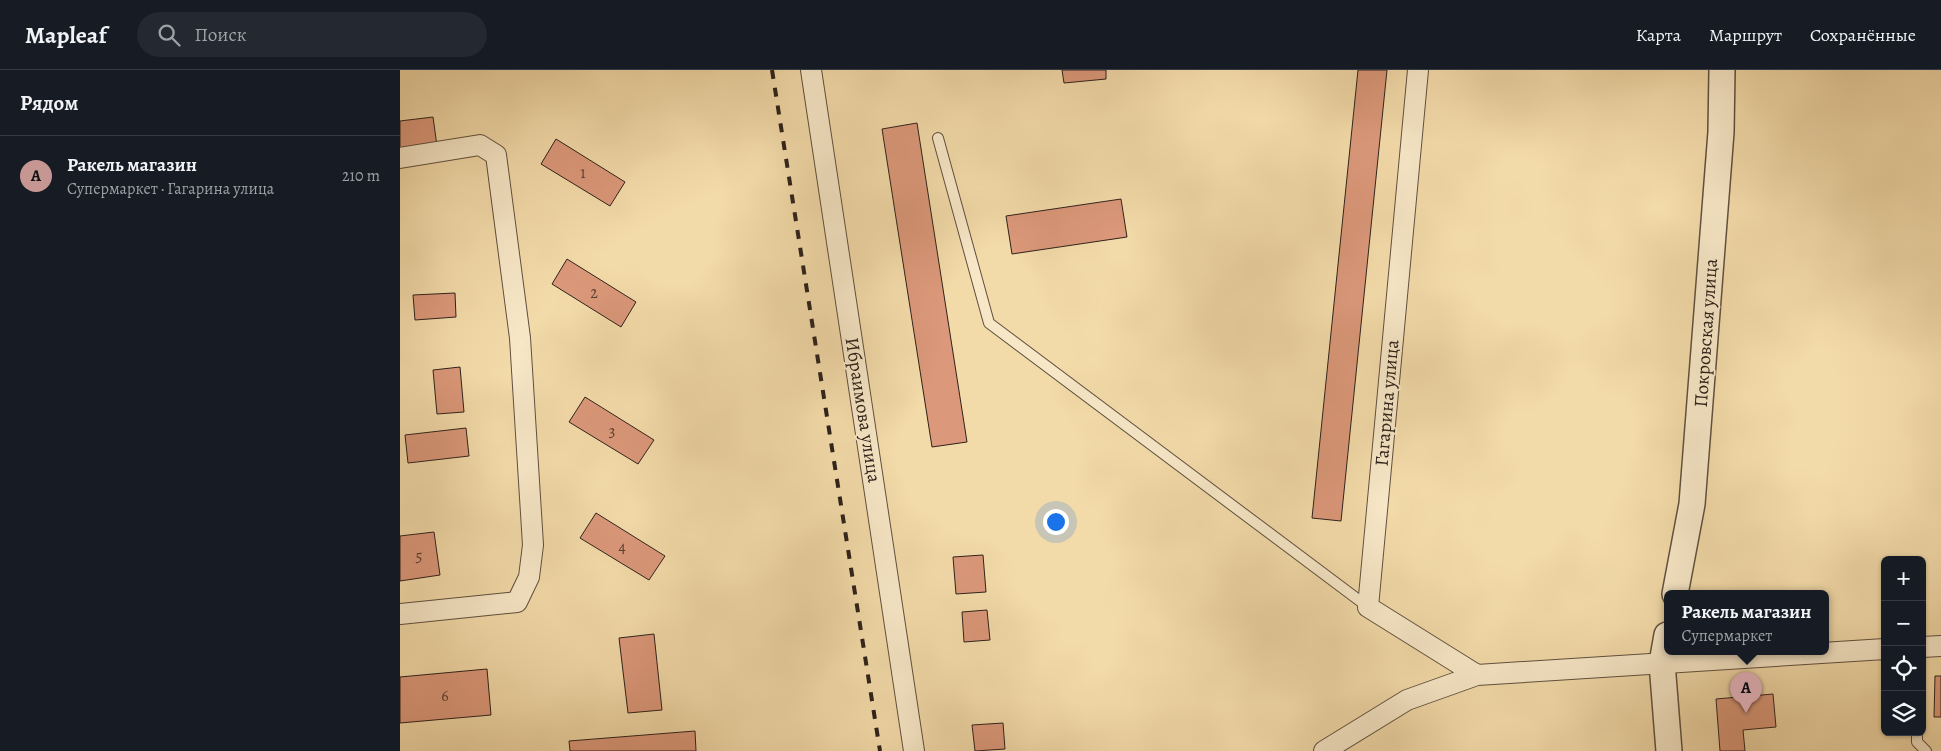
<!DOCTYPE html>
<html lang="ru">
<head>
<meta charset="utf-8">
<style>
  body { margin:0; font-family:Alegreya,serif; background:#242831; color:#f1f3f6 }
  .controls { position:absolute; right:15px; bottom:15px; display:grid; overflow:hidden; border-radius:8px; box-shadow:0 1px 4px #0004 }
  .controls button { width:45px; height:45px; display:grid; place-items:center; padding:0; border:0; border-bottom:1px solid #363941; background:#171b24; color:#f1f3f6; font:25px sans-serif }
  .you { position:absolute; left:655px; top:451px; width:18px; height:18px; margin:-12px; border:4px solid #fff; border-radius:50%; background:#1a73e8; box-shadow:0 0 0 8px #1a73e833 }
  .badge { display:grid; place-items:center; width:32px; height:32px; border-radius:50%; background:#c59692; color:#111; font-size:16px; font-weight:700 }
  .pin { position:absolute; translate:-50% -41px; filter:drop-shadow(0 1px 2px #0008) }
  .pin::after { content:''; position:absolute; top:26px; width:18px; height:15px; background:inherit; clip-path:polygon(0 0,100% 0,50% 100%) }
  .popup { position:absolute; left:1264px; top:520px; width:165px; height:65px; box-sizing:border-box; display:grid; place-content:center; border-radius:8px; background:#171b24; filter:drop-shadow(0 1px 4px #0005); font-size:16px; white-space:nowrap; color:#9ea1a6 }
  .popup b { font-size:19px; color:#f1f3f6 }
  .popup::after { content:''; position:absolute; left:50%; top:100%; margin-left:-10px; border:10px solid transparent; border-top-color:#171b24 }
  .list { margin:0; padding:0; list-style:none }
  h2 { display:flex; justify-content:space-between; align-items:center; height:65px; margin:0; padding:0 20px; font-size:21px }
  h2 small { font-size:16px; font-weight:400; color:#9ea1a6 }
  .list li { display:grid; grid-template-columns:32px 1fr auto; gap:15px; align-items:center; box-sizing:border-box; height:80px; padding:0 20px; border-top:1px solid #363941 }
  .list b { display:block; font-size:19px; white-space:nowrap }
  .list p { margin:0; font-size:16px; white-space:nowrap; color:#9ea1a6 }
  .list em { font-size:16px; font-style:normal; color:#9ea1a6 }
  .icon { flex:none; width:28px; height:28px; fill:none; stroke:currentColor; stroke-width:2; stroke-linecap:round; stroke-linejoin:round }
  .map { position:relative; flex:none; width:1541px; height:681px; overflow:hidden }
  header { display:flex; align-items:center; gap:30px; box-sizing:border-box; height:70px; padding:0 25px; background:#171b24; border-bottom:1px solid #363941 }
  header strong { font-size:24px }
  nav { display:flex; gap:28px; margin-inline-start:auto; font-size:18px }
  .search { width:350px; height:45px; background:#242831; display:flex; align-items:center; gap:12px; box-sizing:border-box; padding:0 18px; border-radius:28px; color:#9ea1a6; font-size:19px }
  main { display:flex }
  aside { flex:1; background:#171b24 }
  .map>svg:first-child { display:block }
</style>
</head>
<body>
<header>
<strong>Mapleaf</strong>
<div class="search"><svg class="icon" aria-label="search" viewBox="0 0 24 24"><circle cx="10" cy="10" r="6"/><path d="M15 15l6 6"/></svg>Поиск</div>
<nav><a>Карта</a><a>Маршрут</a><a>Сохранённые</a></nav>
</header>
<main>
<aside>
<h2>Рядом<small></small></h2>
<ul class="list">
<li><span class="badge">A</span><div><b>Ракель магазин</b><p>Супермаркет · Гагарина улица</p></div><em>210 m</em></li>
</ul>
</aside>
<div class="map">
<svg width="1541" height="681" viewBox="0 0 1541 681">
  <rect width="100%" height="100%" fill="#f3daa9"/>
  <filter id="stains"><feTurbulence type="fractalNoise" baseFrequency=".004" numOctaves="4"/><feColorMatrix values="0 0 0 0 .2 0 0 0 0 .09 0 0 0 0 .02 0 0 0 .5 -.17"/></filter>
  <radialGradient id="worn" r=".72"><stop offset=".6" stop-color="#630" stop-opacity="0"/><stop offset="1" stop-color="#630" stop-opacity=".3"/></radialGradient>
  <!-- building -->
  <path fill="#db987a" stroke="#2e221b" d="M662,0H706V9L664,13Z
    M958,0H987L941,451L912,448Z
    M33,47L37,76L0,81V51Z
    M517,53L567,372L532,377L482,59Z
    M156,69L225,112L210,136L141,94Z
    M721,129L727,167L612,184L606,146Z
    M167,189L236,232L221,257L152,214Z
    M55,223L56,247L15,250L13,225Z
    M60,297L64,342L37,344L33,300Z
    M185,327L254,370L238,394L169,352Z
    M66,358L69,386L8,393L5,365Z
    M196,443L265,486L249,510L180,468Z
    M34,462L40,505L0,511V466Z
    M583,485L586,522L556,524L553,487Z
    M587,540L590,570L564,572L562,542Z
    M254,564L262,640L228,643L219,568Z
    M87,599L91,645L0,653V607Z
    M1535,606H1541V647H1534Z
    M1373,624L1376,657L1343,660L1345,681H1320L1316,629Z
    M603,653L605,679L575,681L572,655Z
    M295,661L296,681H170L169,671Z"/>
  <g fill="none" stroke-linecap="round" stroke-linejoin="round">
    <!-- service casing -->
    <g stroke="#5f503e" stroke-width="12">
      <path id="service" d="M538,68L589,253L968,537
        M1517,662V672L1526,681"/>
    </g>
    <!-- minor casing -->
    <g stroke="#5f503e" stroke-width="22">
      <path id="minor" d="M411,0L514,681
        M1018,0L968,537L1077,605
        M0,88L80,75L96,85L120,268L133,475L129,507L117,532L0,544
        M1522,577L1541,576
        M924,681L1007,630L1077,605L1485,579"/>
    </g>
    <!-- tertiary casing -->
    <g stroke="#5f503e" stroke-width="28">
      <path id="tertiary" d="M1275,524L1292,434L1321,62L1322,0
        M1267,565L1262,593L1269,681"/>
    </g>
    <!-- service -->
    <use href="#service" stroke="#f7e7c7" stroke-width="10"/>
    <!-- minor -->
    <use href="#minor" stroke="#f7e7c7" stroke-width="20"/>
    <!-- tertiary -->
    <use href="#tertiary" stroke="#f7e7c7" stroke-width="25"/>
    <!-- rail -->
    <path stroke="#2e221b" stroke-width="4" stroke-dasharray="9 9" stroke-linecap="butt" d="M372,0L480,681"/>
  </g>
  <g text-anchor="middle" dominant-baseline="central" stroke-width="4" stroke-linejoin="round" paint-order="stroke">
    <!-- number labels -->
    <g font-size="16" fill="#594033">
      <text x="183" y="103">1</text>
      <text x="194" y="223">2</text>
      <text x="212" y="361">3</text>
      <text x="222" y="477">4</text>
      <text x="19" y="486">5</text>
      <text x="45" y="626">6</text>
    </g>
    <!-- street labels -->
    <g font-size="19" fill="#2e221b" stroke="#f7e7c7">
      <text transform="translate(1306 263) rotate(-86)">Покровская улица</text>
      <text transform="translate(987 333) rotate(-85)">Гагарина улица</text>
      <text transform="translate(463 340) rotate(81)">Ибраимова улица</text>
    </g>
  </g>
  <rect width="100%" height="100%" filter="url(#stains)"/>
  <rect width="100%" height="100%" fill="url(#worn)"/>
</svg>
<div class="controls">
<button>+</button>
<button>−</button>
<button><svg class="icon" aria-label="locate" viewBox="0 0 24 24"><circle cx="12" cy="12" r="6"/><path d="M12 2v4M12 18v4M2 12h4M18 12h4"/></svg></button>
<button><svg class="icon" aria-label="layers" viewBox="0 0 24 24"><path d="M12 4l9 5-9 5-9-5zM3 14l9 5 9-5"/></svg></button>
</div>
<div class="you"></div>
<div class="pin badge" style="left:1346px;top:643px">A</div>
<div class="popup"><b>Ракель магазин</b>Супермаркет</div>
</div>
</main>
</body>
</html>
